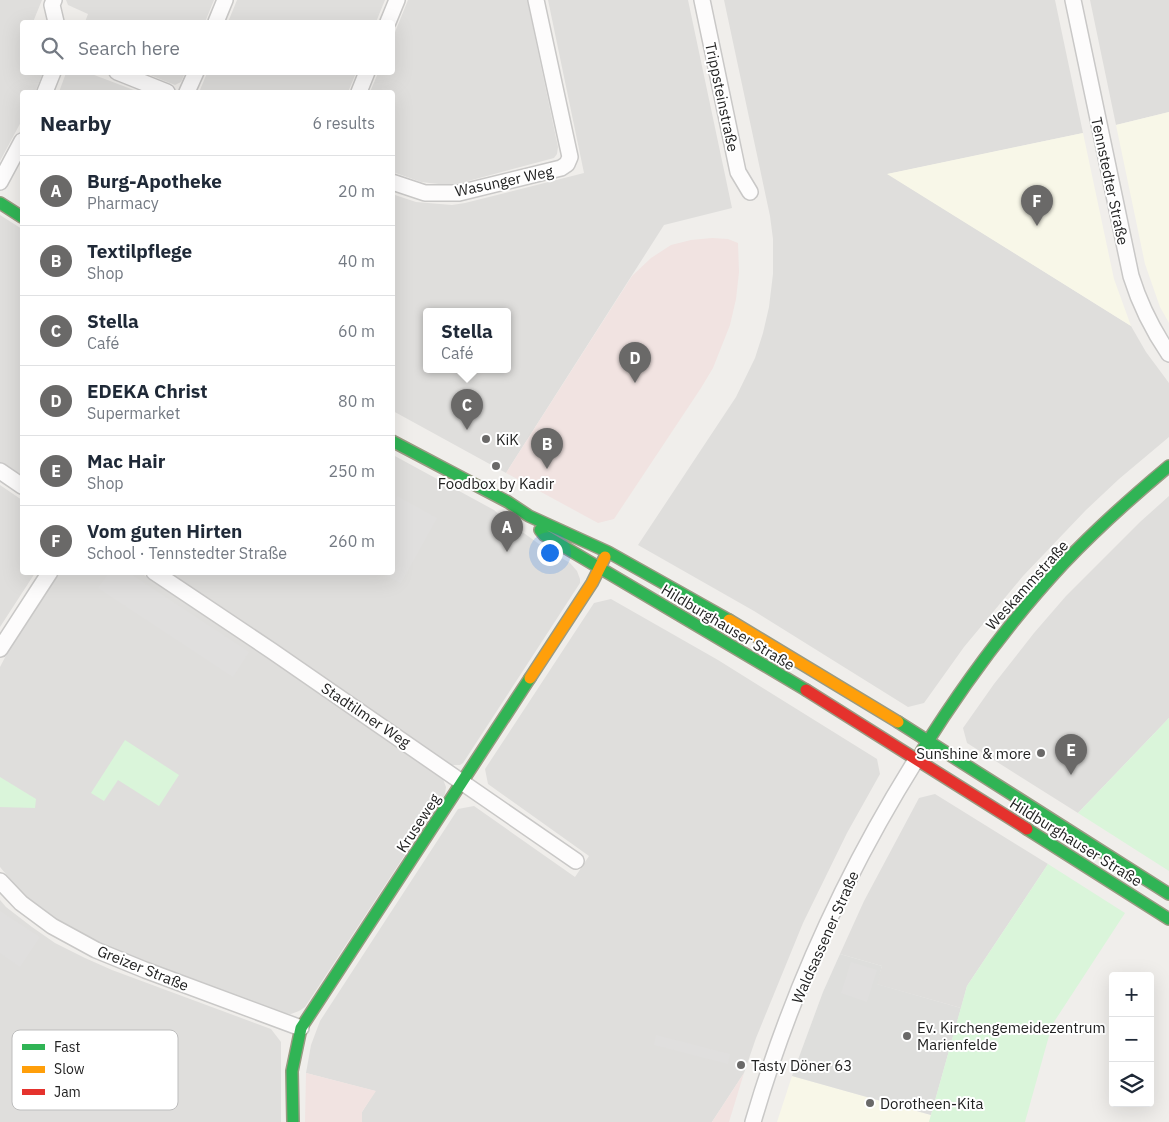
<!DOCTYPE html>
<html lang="en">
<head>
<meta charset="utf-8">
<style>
  body { margin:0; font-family:"IBM Plex Sans",sans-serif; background:#f2f2f3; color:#1f2937 }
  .controls { position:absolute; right:15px; bottom:15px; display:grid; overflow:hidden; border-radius:5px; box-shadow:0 5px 20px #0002 }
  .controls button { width:45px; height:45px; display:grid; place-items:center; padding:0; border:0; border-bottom:1px solid #e0e1e3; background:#fff; color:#1f2937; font:25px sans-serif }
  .you { position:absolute; left:549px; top:552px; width:18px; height:18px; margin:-12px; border:4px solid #fff; border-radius:50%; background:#1a73e8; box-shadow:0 0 0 8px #1a73e833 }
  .badge { display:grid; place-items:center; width:32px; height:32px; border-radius:50%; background:#6a6968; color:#fff; font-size:16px; font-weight:700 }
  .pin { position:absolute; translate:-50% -41px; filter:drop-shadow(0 1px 2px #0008) }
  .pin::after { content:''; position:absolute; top:26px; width:18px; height:15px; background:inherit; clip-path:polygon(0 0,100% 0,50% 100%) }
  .popup { position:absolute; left:423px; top:308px; width:88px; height:65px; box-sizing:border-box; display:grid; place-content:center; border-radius:5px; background:#fff; filter:drop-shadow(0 1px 4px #0005); font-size:16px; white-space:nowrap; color:#747a83 }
  .popup b { font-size:19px; color:#1f2937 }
  .popup::after { content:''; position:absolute; left:50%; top:100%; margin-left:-10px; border:10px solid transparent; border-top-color:#fff }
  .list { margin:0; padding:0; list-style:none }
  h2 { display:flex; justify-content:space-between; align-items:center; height:65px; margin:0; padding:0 20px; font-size:21px }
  h2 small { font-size:16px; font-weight:400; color:#747a83 }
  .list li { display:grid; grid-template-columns:32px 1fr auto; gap:15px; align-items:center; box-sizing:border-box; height:70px; padding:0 20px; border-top:1px solid #e0e1e3 }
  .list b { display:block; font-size:19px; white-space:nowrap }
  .list p { margin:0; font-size:16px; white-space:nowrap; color:#747a83 }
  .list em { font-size:16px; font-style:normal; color:#747a83 }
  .icon { flex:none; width:28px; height:28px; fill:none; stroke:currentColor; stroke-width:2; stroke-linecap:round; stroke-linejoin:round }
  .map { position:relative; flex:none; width:1169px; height:1122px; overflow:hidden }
  .search { position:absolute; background:#fff; box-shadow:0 5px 20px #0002; left:20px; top:20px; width:375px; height:55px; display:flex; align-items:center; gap:12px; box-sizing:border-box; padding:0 18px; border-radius:5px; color:#747a83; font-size:19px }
  .panel { position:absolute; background:#fff; box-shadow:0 5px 20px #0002; left:20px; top:90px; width:375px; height:485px; border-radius:5px }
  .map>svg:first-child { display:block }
</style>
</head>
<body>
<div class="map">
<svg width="1169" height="1122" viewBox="0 0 1169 1122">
  <rect width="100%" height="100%" fill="#f0eeeb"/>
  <!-- residential -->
  <path fill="#dfdedc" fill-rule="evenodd" d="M0,0H42L33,22H22V72L43,73L35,92H22V120L0,161Z
    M66,0H214L205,22H85L88,14L68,5Z
    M237,0H385L376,22H228Z
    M408,0H527L558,147L557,154L554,158L457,184L447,185L421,182L393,172L392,92H370L378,73L392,72L393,37Z
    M548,0H688L732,208L664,225L506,473L393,411L392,194L416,202L452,205L465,203L584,173ZM427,311H507V369H427Z
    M724,0H1055L1083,133L888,174L1131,326L1146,352L1169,383V437L1119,479L1086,510L1023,576L964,647L924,703L908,707L754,611L638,545L736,397L755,358L763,333L769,307L773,274V239L770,216Z
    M1090,0H1169V112L1116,125Z
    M66,73H89L139,92H59Z
    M145,73H185L181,82L175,85Z
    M207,73V72L356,73L348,92H201L200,90Z
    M0,215L22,229V477L0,463Z
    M393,455L494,510L519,532L521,531L546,549L570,563L577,571L580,579V583L463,763L460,765H451L447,763L325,678L166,573L392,572Z
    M0,485L22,500V572L35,573L0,627Z
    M1169,496V718L1078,813L967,743L963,728L994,684L1034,633L1066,596L1140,522Z
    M59,573H141L270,658L439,774L443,779L446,787L445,794L305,1007L299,1011L291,1014L283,1013L108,947L55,918L32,902L19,890L0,867V667L13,642Z
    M611,599L718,660L877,759L880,774L847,833L803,923L756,1038L744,1073L712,1122H362V1112L375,1091L306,1073L311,1045L320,1021L458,809L474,806L575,877L589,856L488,784L485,769L594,603Z
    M935,794L1048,864L967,986L961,1008L876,984L882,966L840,954L864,901L919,798Z
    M0,900L6,907L32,927L55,943L85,958L112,970L271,1029L281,1042V1122H0Z"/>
  <!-- commercial -->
  <path fill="#f1e3e1" d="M712,238L728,239L738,243L739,272L736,299L730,325L713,368L701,388L614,519L598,523L506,473L632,276L651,258L671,245L691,240Z
    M306,1073L376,1091L362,1112V1122H305Z
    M744,1073L729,1122H712Z"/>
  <!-- education -->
  <path fill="#f8f7e8" d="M1169,112V323L1160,307L1145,264L1116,125Z
    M1083,133L1114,279L1131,326L887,174Z
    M792,1076L931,1115L929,1122H777Z"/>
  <!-- religious -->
  <path fill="#dededc" d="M840,954L882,966L877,984L961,1008L931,1115L792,1076L823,992Z"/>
  <!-- park -->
  <path fill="#daf5da" d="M1169,718V871L1078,813Z
    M125,740L179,775L159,806L118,780L104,801L91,793Z
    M0,777L36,799L35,808L0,807Z
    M1048,864L1125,913L1052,1025L1025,1122H929L967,986Z"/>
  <!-- parking -->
  <path fill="#e0dfde" d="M397,496L437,518L401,583L381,573L392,572L393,505Z
    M109,573H129L249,652L233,677L98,588Z
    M0,911L40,937L20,967L0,953Z
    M851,962L877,970L867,1002L841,993Z
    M656,1035L730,1054L728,1064L654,1045Z"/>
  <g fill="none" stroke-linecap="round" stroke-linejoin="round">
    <!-- street casing -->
    <g stroke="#c9c8c7" stroke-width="18">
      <path id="street" d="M54,0L52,5L56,22
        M702,0L738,172L750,192
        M1073,0L1131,276C1140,305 1152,329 1169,354
        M216,22L225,0
        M388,22L397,0
        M117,72L167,92
        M45,92L53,72
        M187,92L196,72
        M359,92L367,72
        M0,182L22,141
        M392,182L425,193H459L561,168L567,164L570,157L536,0
        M0,471L22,486
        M154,572L272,651L576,861
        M0,649L50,572
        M0,881L21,903L52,926L96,950L145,970L301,1028
        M753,1122C790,995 846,872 916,760"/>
    </g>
    <!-- fast casing -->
    <g stroke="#999a82" stroke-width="14">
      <path id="fast" d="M0,203L22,217
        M392,441L508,502L529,516L608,552L729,620
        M540,530L544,535L806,690
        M898,722L1169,894
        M921,752C963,685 1009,622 1063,564C1096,529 1132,497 1169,466
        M1027,829L1169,919
        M293,1122L292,1071L301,1028L530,678"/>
    </g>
    <!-- slow casing -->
    <g stroke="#999a82" stroke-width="14">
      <path id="slow" d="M729,620L898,722
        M530,678L592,583L605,557"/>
    </g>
    <!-- jam casing -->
    <g stroke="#999a82" stroke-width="14">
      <path id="jam" d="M806,690L1027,829"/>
    </g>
    <!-- street -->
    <use href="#street" stroke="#fdfcfc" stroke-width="15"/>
    <!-- fast -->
    <use href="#fast" stroke="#30b455" stroke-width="11"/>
    <!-- slow -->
    <use href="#slow" stroke="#ff9f0a" stroke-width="11"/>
    <!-- jam -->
    <use href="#jam" stroke="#e5322d" stroke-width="11"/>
  </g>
  <!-- markers -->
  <g fill="#6a6968" stroke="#fff" stroke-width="2">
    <circle cx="486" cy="439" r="5"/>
    <circle cx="496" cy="466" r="5"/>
    <circle cx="1041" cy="753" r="5"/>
    <circle cx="907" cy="1036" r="5"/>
    <circle cx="741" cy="1065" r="5"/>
    <circle cx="870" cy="1103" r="5"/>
  </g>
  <g text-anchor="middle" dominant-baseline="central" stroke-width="4" stroke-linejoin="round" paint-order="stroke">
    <!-- street labels -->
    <g font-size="15" fill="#222" stroke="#fff">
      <text transform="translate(722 97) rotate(78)">Trippsteinstraße</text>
      <text transform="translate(504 181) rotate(-12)">Wasunger Weg</text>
      <text transform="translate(1110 181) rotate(78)">Tennstedter Straße</text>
      <text transform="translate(1027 585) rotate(-48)">Weskammstraße</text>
      <text transform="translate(728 627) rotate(31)">Hildburghauser Straße</text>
      <text transform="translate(366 715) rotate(34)">Stadtilmer Weg</text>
      <text transform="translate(418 823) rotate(-57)">Kruseweg</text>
      <text transform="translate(1076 842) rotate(32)">Hildburghauser Straße</text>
      <text transform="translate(825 937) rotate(-66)">Waldsassener Straße</text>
      <text transform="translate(143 968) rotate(22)">Greizer Straße</text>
    </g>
    <!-- poi labels -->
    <g font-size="15" fill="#222" stroke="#fff" text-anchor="start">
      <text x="496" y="439">KiK</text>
      <text x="496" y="483" text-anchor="middle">Foodbox by Kadir</text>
      <text x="1031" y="753" text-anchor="end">Sunshine &amp; more</text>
      <text x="917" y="1027">Ev. Kirchengemeidezentrum<tspan x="917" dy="17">Marienfelde</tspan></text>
      <text x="751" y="1065">Tasty Döner 63</text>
      <text x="880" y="1103">Dorotheen-Kita</text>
    </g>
  </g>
  <!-- legend -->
  <rect x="12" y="1030" width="166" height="80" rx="8" fill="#fff" stroke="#bdbdbd" stroke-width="1"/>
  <rect x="22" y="1044" width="23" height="6" fill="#30b455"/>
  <rect x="22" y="1066" width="23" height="7" fill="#ff9f0a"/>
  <rect x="22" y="1089" width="23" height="6" fill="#e5322d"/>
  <g font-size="14" fill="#222">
    <text x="54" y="1052">Fast</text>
    <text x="54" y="1074">Slow</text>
    <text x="54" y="1097">Jam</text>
  </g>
</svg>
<div class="controls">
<button>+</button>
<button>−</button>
<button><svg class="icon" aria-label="layers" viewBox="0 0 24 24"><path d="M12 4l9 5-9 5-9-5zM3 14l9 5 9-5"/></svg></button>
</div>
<div class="you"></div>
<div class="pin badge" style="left:507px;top:552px">A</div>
<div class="pin badge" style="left:547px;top:469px">B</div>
<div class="pin badge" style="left:467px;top:430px">C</div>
<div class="popup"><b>Stella</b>Café</div>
<div class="pin badge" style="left:635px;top:383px">D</div>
<div class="pin badge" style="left:1071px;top:775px">E</div>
<div class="pin badge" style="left:1037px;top:226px">F</div>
<div class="search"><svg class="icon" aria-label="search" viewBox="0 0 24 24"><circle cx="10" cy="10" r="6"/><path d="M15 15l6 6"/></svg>Search here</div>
<section class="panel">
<h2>Nearby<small>6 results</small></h2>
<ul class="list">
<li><span class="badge">A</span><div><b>Burg-Apotheke</b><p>Pharmacy</p></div><em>20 m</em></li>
<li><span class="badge">B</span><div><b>Textilpflege</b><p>Shop</p></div><em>40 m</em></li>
<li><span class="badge">C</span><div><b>Stella</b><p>Café</p></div><em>60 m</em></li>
<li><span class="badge">D</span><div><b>EDEKA Christ</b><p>Supermarket</p></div><em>80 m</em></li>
<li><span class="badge">E</span><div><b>Mac Hair</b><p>Shop</p></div><em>250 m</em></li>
<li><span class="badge">F</span><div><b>Vom guten Hirten</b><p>School · Tennstedter Straße</p></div><em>260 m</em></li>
</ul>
</section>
</div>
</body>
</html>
